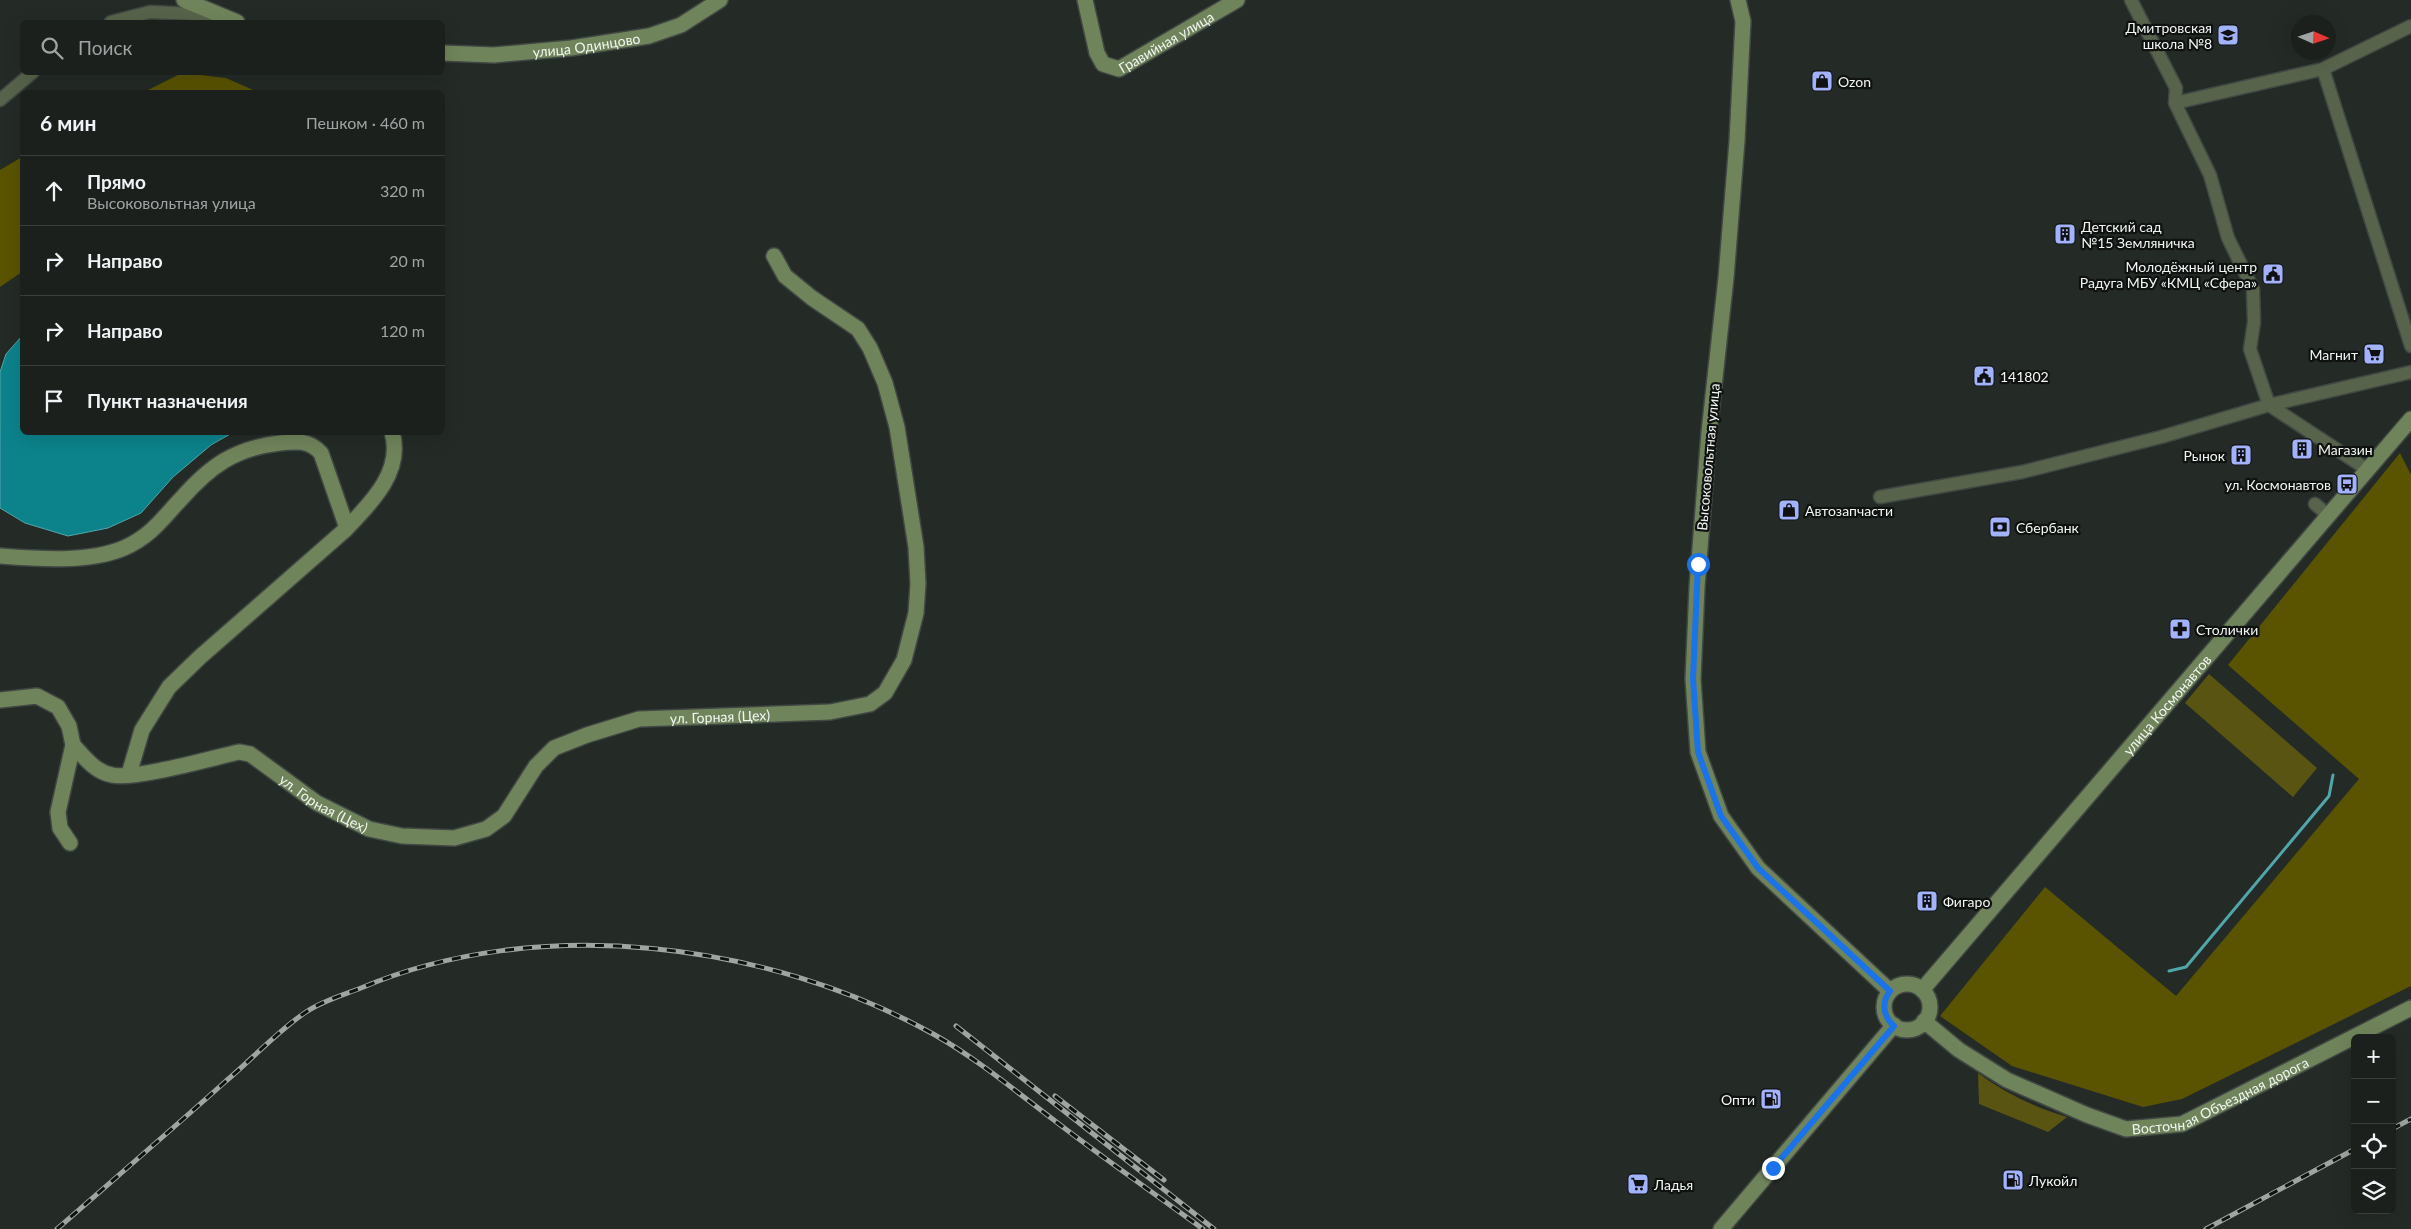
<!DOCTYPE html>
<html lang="ru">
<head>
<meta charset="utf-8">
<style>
  body { margin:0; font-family:Lato,sans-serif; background:#282d29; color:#f1f3f6 }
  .controls { position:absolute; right:15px; bottom:15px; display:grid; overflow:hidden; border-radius:8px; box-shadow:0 5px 20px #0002 }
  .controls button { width:45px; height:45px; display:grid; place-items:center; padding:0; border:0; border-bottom:1px solid #393e3b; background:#1b201c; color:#f1f3f6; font:25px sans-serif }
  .compass { position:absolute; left:2291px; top:15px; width:45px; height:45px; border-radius:50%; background:#1b201c; box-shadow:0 5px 20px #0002; rotate:93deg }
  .stop { position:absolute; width:15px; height:15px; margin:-11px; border:4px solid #1a73e8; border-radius:50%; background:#fff }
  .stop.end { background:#1a73e8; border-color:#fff; box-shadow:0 1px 5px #0008 }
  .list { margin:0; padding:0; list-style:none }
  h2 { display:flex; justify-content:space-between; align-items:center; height:65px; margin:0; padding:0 20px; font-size:21px }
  h2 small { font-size:16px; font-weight:400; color:#a0a3a3 }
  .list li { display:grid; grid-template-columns:32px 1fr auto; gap:15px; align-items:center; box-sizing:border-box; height:70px; padding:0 20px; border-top:1px solid #393e3b }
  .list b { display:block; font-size:19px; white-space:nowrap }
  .list p { margin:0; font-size:16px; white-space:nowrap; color:#a0a3a3 }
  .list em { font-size:16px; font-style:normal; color:#a0a3a3 }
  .icon { flex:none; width:28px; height:28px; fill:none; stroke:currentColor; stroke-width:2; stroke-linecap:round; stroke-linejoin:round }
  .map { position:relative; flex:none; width:2411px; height:1229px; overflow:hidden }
  .search { position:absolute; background:#1b201c; box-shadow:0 5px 20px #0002; left:20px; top:20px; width:425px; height:55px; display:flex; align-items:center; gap:12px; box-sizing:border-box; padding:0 18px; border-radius:8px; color:#a0a3a3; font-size:19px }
  .panel { position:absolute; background:#1b201c; box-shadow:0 5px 20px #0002; left:20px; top:90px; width:425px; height:345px; border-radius:8px }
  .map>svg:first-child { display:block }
</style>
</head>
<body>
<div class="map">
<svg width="2411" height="1229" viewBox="0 0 2411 1229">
  <rect width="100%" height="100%" fill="#242b26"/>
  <!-- green -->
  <path fill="#5a5412" d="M2209,674L2317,768L2293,797L2185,703Z
    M1978,1073C2003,1092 2036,1108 2067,1117L2048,1132L1979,1104Z"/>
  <!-- forest -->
  <path fill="#5a5401" d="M182,73L226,78L258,92H144Z
    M22,157V272L0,287V170Z
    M2400,453L2411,475V986L2182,1099L2143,1107L2012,1066L1940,1016L2045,887L2176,996L2359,779L2228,665Z"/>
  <!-- water -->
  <path fill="#0c838b" stroke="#51a6aa" d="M22,336V432L232,433L211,445L173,477L141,513L108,528L68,536L25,523L0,508V372L6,354Z"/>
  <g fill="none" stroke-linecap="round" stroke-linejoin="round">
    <!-- stream -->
    <path stroke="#51a6aa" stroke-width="3" d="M2169,971L2186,967L2329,796L2333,775"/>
    <!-- street casing -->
    <g stroke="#414743" stroke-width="15">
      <path id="street" d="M2131,0L2176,88L2175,103
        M111,22L150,12L217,15
        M2323,69L2411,346
        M0,100L33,72
        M2368,470L2269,405L2250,349L2254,322L2253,289L2228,238L2210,175L2175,103L2323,69L2411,26
        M1880,497L2022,472L2161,437L2269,405L2411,372
        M2315,504L2329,516"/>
    </g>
    <!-- secondary casing -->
    <g stroke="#414743" stroke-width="18">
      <g id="secondary">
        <path d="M184,0L237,22"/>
        <path id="s1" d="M1085,0L1097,53L1103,64L1119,69L1237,0"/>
        <path d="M1738,0L1743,21L1737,141L1726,278L1709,432L1697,587L1693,679L1698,752L1721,816L1758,868L1890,991"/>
        <path id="s2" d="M442,53L494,55L571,48L649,36L681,25L720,0"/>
        <path d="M345,530C369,505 404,472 392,432"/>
        <path d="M0,556C37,559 89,563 124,548C151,536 162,519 181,499C210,466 235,448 280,443C297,441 309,440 321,453L346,525L345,530L200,657L169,687L142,730L129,774"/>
        <path d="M0,700L37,696L58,707L69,726L73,745L58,812L60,828L70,843"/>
        <path id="s3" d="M73,745C84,757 95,772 112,775C135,780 212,758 239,752L250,754L317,803L369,829L402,836L454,838L486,829L504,816L536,766L554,748L587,735L639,719L830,712L870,704L885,693L904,660L916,613L918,584L916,547L897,427L885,383L870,348L858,329L812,298L785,276L774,256"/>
        <circle cx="1907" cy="1007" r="23"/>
        <path id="s4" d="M1922,990L2411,419"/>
        <path id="s5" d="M1924,1021L1959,1050L2007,1080L2087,1115L2126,1129L2182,1124L2411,1008"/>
        <path d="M1721,1229L1894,1025"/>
      </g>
    </g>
    <!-- street -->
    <use href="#street" stroke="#57634a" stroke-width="12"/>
    <!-- secondary -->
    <use href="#secondary" stroke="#70845b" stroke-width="15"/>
    <!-- rail casing -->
    <g stroke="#9fa5a0" stroke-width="5">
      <path id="rail" d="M956,1026L1214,1229
        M1055,1096L1164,1180
        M2392,1129L2411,1119
        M57,1229C113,1180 170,1131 226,1081C251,1060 280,1029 306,1012C322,1001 343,995 361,988C538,913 769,942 935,1035C979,1060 1019,1094 1059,1124C1106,1160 1155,1194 1203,1229
        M2206,1229L2355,1149"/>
    </g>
    <!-- rail -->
    <use href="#rail" stroke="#0f1210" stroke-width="3" stroke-dasharray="9" stroke-linecap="butt"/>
  </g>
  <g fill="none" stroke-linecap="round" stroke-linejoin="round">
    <!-- route -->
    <path stroke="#1a73e8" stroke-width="6" d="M1698,564L1693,679L1698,752L1721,816L1758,868L1890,991C1881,1003 1883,1016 1894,1026L1773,1168"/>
  </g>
  <!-- icons -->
  <defs>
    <g id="school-square" transform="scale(1.125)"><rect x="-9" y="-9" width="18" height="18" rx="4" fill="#a3b2fd" stroke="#0f1210"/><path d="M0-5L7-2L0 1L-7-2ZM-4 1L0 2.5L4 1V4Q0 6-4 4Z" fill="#111"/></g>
    <g id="shop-square" transform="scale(1.125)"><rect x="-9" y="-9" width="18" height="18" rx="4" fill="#a3b2fd" stroke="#0f1210"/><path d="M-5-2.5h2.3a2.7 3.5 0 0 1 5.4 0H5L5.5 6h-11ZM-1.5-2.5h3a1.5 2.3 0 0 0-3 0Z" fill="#111"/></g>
    <g id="building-square" transform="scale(1.125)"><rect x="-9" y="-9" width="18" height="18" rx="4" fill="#a3b2fd" stroke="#0f1210"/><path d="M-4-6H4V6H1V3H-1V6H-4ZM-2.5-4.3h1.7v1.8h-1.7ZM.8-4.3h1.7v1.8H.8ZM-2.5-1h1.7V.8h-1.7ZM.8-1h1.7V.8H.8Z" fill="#111"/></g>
    <g id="civic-square" transform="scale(1.125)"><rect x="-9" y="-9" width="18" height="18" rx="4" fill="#a3b2fd" stroke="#0f1210"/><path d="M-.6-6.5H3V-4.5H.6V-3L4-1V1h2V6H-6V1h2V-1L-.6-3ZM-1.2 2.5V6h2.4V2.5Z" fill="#111"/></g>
    <g id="supermarket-square" transform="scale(1.125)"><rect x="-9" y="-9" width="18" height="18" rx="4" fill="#a3b2fd" stroke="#0f1210"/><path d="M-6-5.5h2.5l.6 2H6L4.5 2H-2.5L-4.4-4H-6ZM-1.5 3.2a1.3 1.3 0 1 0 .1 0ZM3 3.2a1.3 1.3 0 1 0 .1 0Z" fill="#111"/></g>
    <g id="bus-square" transform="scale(1.125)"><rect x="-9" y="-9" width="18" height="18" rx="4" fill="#a3b2fd" stroke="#0f1210"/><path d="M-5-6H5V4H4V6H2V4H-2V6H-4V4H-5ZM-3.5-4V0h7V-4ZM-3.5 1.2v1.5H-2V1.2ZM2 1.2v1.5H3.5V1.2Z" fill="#111"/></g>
    <g id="bank-square" transform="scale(1.125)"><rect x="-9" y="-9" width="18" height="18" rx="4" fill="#a3b2fd" stroke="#0f1210"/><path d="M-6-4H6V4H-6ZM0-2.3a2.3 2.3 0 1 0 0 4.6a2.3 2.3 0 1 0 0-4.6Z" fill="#111"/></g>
    <g id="pharmacy-square" transform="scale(1.125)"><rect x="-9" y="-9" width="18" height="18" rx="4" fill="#a3b2fd" stroke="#0f1210"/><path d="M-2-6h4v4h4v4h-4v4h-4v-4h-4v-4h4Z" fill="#111"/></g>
    <g id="fuel-square" transform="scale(1.125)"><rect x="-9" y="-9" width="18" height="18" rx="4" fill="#a3b2fd" stroke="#0f1210"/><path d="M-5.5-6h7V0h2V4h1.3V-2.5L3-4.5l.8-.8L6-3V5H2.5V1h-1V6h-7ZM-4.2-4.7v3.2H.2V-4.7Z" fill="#111"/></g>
  </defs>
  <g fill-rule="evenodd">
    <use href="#school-square" x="2228" y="35"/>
    <use href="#shop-square" x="1822" y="81"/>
    <use href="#building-square" x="2065" y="234"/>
    <use href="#civic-square" x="2273" y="274"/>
    <use href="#supermarket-square" x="2374" y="354"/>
    <use href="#civic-square" x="1984" y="376"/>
    <use href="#building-square" x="2302" y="449"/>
    <use href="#building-square" x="2241" y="455"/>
    <use href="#bus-square" x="2347" y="484"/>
    <use href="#shop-square" x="1789" y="510"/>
    <use href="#bank-square" x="2000" y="527"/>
    <use href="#pharmacy-square" x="2180" y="629"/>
    <use href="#building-square" x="1927" y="901"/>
    <use href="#fuel-square" x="1771" y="1099"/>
    <use href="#fuel-square" x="2013" y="1180"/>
    <use href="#supermarket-square" x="1638" y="1184"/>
  </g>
  <g text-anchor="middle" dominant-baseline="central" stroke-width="4.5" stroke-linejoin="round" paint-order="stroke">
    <!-- poi labels -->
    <g font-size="14" fill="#f1f6f2" stroke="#0f1210" text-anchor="start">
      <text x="2212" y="27" text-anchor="end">Дмитровская<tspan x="2212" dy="16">школа №8</tspan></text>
      <text x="1838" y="81">Ozon</text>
      <text x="2081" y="226">Детский сад<tspan x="2081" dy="16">№15 Земляничка</tspan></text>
      <text x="2257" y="266" text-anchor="end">Молодёжный центр<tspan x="2257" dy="16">Радуга МБУ «КМЦ «Сфера»</tspan></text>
      <text x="2358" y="354" text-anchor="end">Магнит</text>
      <text x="2000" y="376">141802</text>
      <text x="2318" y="449">Магазин</text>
      <text x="2225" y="455" text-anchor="end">Рынок</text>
      <text x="2331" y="484" text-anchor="end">ул. Космонавтов</text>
      <text x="1805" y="510">Автозапчасти</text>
      <text x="2016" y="527">Сбербанк</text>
      <text x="2196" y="629">Столички</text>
      <text x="1943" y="901">Фигаро</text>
      <text x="1755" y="1099" text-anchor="end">Опти</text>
      <text x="2029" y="1180">Лукойл</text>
      <text x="1654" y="1184">Ладья</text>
    </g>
    <!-- street labels -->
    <g font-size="14" fill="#f1f6f2" stroke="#0f1210">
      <text stroke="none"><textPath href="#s1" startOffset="138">Гравийная улица</textPath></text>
      <text stroke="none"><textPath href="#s2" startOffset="145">улица Одинцово</textPath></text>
      <text transform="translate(1708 457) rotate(-85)">Высоковольтная улица</text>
      <text stroke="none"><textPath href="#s4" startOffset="376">улица Космонавтов</textPath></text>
      <text stroke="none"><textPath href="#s3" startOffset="729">ул. Горная (Цех)</textPath></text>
      <text stroke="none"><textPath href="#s3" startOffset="280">ул. Горная (Цех)</textPath></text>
      <text stroke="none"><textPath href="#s5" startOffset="332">Восточная Объездная дорога</textPath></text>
    </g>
  </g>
</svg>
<div class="controls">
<button>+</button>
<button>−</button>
<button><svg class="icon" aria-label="locate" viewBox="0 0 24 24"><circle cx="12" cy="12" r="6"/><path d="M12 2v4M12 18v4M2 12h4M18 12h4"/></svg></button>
<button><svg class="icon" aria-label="layers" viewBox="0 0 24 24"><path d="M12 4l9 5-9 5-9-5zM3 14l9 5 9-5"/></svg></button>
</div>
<svg class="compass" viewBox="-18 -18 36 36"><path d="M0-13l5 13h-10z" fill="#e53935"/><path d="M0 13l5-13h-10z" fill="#a0a3a3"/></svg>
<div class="stop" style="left:1698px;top:564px"></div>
<div class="stop end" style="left:1773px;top:1168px"></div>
<div class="search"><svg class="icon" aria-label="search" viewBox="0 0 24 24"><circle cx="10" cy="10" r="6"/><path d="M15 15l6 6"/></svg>Поиск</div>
<section class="panel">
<h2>6 мин<small>Пешком · 460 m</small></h2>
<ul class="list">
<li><svg class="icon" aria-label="ahead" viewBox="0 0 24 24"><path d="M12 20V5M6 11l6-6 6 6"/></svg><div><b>Прямо</b><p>Высоковольтная улица</p></div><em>320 m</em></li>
<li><svg class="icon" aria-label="right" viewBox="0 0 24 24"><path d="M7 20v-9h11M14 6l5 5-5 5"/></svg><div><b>Направо</b></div><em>20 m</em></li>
<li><svg class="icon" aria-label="right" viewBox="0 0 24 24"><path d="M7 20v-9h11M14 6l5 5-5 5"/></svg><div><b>Направо</b></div><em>120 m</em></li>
<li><svg class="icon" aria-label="arrive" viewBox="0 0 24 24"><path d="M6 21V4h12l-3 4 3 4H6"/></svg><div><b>Пункт назначения</b></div></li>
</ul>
</section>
</div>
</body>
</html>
